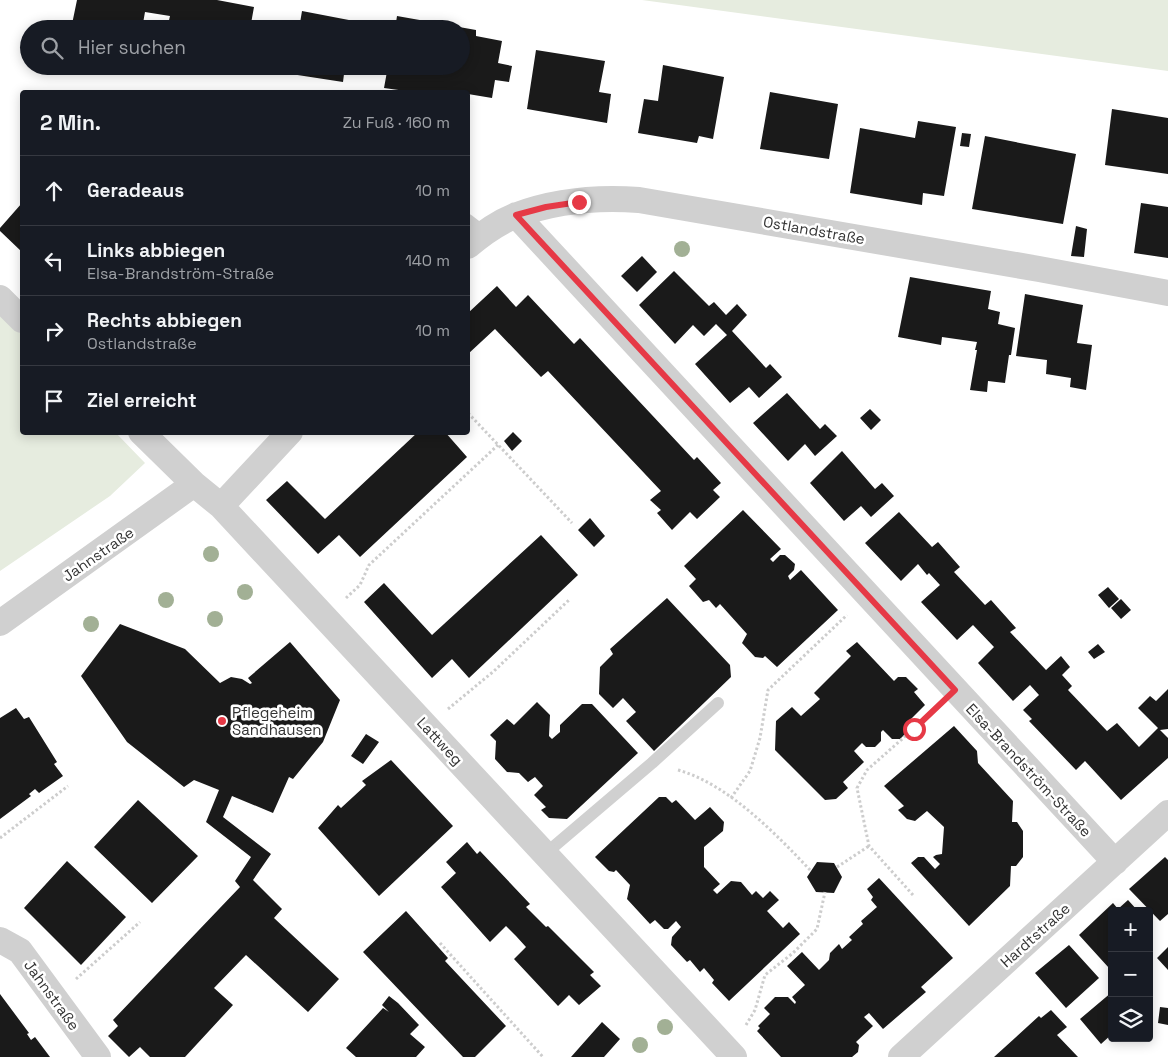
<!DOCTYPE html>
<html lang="de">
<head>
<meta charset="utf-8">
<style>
  body { margin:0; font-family:"Space Grotesk",sans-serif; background:#242831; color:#f1f3f6 }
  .controls { position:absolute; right:15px; bottom:15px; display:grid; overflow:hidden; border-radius:5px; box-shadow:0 2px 12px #0003 }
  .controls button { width:45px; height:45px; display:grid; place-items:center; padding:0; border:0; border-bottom:1px solid #363941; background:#171b24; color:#f1f3f6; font:25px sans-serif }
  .stop { position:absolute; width:15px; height:15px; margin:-11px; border:4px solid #e63946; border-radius:50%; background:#fff }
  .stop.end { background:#e63946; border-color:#fff; box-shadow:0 1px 5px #0008 }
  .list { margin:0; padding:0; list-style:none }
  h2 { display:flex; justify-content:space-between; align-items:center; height:65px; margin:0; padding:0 20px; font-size:21px }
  h2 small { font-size:16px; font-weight:400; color:#9ea1a6 }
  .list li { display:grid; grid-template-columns:32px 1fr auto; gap:15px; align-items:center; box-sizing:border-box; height:70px; padding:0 20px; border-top:1px solid #363941 }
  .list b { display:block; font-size:19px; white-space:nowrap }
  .list p { margin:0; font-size:16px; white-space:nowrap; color:#9ea1a6 }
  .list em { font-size:16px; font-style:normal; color:#9ea1a6 }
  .icon { flex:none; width:28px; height:28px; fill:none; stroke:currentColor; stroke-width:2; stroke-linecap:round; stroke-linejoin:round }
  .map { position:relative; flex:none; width:1168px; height:1057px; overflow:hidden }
  .search { position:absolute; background:#171b24; box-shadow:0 2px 12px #0003; left:20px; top:20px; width:450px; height:55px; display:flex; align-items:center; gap:12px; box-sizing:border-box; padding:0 18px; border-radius:28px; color:#9ea1a6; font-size:19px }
  .panel { position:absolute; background:#171b24; box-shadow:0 2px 12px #0003; left:20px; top:90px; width:450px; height:345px; border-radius:5px }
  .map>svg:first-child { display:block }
</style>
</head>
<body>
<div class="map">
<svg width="1168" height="1057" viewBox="0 0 1168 1057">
  <rect width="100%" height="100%" fill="#fff"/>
  <!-- green -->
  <path fill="#e6ecdf" d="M642,0H1168V71Z
    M0,311L22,335V432L116,433L145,463L110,496L0,571Z"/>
  <!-- building -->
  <path fill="#1a1a1a" d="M77,0H217L254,7L250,29H167L170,16L145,12L142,29H71Z
    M302,11L354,21L352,29H299Z
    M397,16L476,30V36L502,41L498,63L512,66L509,82L495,80L492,98L468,94V92H413L384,88L388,66H461V29H395Z
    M536,50L605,61L599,92L611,94L607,123L527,109Z
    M663,65L724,77L713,139L699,136L697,143L638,133L644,99L658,101Z
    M293,66H345L343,82L291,74Z
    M770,92L838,104L829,159L760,149Z
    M1112,109L1168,118V174L1105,165Z
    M918,121L956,127L944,196L923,193L922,205L850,193L860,128L915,138Z
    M962,133L971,134L969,147L960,146Z
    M985,136L1076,154L1063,224L972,209Z
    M22,203V252L0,231V228Z
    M1141,203L1168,207V258L1134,253Z
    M1076,226L1087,229L1084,257L1071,256Z
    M642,256L657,272L637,292L621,276Z
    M674,271L709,306L714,302L726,315L737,304L747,315L732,331L766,368L770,364L782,377L759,398L749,387L730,403L695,364L727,335L716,324L704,336L693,325L675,344L639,305Z
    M910,277L991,291L988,309L1000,312L998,324L1015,328L1011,355H1009L1005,383L988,381L987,392L970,390L977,350H975L977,342L942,337L941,345L898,337Z
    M497,286L516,307L528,295L574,344L580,338L694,460L697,457L721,483L713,490L720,497L697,519L690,512L672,530L657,513L661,510L650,500L661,491L548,371L541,377L495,329L468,354V313Z
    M1025,294L1083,305L1077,343L1092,345L1086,390L1070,387L1071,378L1046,374L1047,360L1016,356Z
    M787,393L820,429L825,424L837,436L815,456L805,444L788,461L753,423Z
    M870,409L881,420L871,430L860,418Z
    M418,432H445L467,457L360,557L339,535L318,554L266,500L287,481L325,519Z
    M513,432L522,441L512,451L504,441Z
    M842,451L875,489L882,483L894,496L871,517L861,506L844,521L810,483Z
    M743,510L781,549L770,559L773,562L780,555H785L795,564L794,570L788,576L790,580L801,570L838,610L777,667L765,656L763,658L755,657L742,643L747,634L720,604L716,608L709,600L703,602L689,586L696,579L684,566Z
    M899,512L932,547L938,542L960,567L954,572L985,605L991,600L1016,628L1010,632L1046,670L1061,656L1070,667L1062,675L1072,686L1068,690L1107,731L1117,723L1139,747L1158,728L1138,708L1150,696L1156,701L1168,689V729L1160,730L1168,738V758L1121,800L1085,761L1076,770L1029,721L1032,719L1023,710L1039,695L1030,685L1013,701L978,663L994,647L973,625L957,640L921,602L940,585L929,573L927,575L918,564L901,581L865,543Z
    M590,518L605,536L594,547L578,530Z
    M541,535L578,575L469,678L452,659L432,678L364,602L384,583L432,635Z
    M1108,587L1119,599L1109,608L1098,595Z
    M667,598L730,665L731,677L654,751L626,721L636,712L623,698L613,708L599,694L600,667L613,654L610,649Z
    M1121,599L1131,610L1121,619L1111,608Z
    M120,624L185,649L220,683L231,677L242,679L250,684L252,683L248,678L290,642L340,700L323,742L293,779L289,777L273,813L232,796L223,817L271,854L253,880L282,909L274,918L339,979L308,1012L246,955L214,988L233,1005L185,1057H150L140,1047L129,1057L108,1036L118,1026L113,1020L240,887L235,881L251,857L206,822L219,790L194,780L184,787L127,742L81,676Z
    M857,642L894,681L898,677H906L918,689L914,692L925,705L906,724L910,729L900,739H892L883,730L881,732V741L875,747H866L862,743L854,751L864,762L843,782L848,788L836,799L825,800L775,750L776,721L792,707L801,716L820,699L814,693L851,656L846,651Z
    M1098,644L1105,652L1094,659L1088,652Z
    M537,702L550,715L549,736L552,739L560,732V725L582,704H592L638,753L567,819L549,818L541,810L546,807L534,795L543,786L535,777L528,782L519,773L507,772L495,759L496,741L490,735L507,719L514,725Z
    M16,708L24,719L29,717L57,762L54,764L63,776L39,793L35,789L29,794L31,796L0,819V718Z
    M954,726L977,751L978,763L1013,801L1012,822H1017L1023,831V857L1016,866H1011L1010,886L969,926L911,863L918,857H924L935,869L940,864L933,857L936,855L942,854L944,827L927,811L915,821L907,819L898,810L904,806L884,786Z
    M366,734L379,742L363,764L351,756Z
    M391,760L453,826L379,896L318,828L338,805L341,808L366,785L362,781Z
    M659,797H666L672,803L676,800L695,820L710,807L724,822L723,831L704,847V867L720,884L713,890L717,894L731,881L741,882L752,895L756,891L763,898L770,891L779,900L767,911L783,928L789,922L800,934L729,1001L712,983L714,980L704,968L700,972L690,960L687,962L671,945L672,937L681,927L676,921L668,929H664L655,920L650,924L627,899L630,885L616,870L614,872L609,871L595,857Z
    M138,800L198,856L152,903L94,847Z
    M467,842L477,854L480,851L530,904L526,907L546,927L548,926L594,972L590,975L601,986L579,1005L569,995L558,1006L514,959L526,947L516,936L506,926L490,942L441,887L456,873L446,862Z
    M1165,857L1168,860V914L1160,921L1129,889Z
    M67,861L126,917L81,965L24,908Z
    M817,862L834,863L842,877L834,893L816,892L807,877Z
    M879,878L953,958L921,987L926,992L883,1029L869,1013L864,1017L873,1026L856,1042L859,1045L858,1052L852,1057H781L757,1031L760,1028L758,1026L770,1014L764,1008L775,997H788L795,1004L796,1002L792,997L805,985L787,966L802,952L819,970L829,960L830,953L839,944L842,949L852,940L849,937L863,924L861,921L877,907L871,900L873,897L867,889Z
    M1128,900L1138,911H1112V965L1109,968L1079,935L1113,903L1118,909Z
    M406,911L448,958L445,961L506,1026L475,1057H463L363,952Z
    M1069,945L1099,978L1066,1008L1035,973Z
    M1168,947V970L1157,958Z
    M1112,992V1034L1101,1044L1080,1019Z
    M0,994L29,1033L27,1034L31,1040L35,1037L50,1057H0Z
    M389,996L398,1003L419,1025L410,1034L425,1047L416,1057H356L346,1048L383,1008L389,1012L382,1005Z
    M1160,1007L1168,1008V1025L1158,1023Z
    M1051,1010L1067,1027L1057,1035L1078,1057H994L1039,1016L1041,1018Z
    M602,1022L620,1039L604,1057H571Z"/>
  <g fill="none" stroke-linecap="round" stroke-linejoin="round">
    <!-- path -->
    <path stroke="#cdcdcd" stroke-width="3" stroke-dasharray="2.5 2.5" stroke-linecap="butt" d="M468,413L572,523
      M346,598L360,585L369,565L498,445
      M448,709L494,671L569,600
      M678,770C728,784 776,834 811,871
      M731,798L750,771L760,738L768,690L847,615
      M0,838L68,786
      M837,867L869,846
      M913,895L869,846L857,788L867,770L935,710
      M440,943L543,1057
      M76,979L140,922
      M746,1025L755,1010L765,975L793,953L817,929L825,892"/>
    <!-- service -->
    <path stroke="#d0d0d0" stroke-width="12" d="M468,220L485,233
      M545,854L652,763L718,703"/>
    <!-- minor -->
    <path stroke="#d0d0d0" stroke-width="26" d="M516,215L1115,862
      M468,246C482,234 499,222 517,215C555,201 599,197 639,200L1039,269L1168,293
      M0,298L22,320
      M141,432L194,484L221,506L734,1057
      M221,506L290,432
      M0,623L194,484
      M0,940L20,951L98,1057
      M901,1057L1168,813"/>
  </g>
  <!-- trees -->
  <g fill="#a2b095">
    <circle cx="682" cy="249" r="8"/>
    <circle cx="211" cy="554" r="8"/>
    <circle cx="245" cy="592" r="8"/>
    <circle cx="166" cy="600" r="8"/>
    <circle cx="215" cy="619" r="8"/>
    <circle cx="91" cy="624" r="8"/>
    <circle cx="665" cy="1027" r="8"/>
    <circle cx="640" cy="1045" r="8"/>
  </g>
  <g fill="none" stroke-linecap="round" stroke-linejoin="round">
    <!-- route -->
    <path stroke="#e63946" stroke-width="6" d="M579,202L546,207L516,215L955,690L914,729"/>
  </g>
  <!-- markers -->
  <circle fill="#e63946" stroke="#fff" stroke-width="2" cx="222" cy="721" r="5"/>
  <g text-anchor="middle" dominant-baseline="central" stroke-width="5" stroke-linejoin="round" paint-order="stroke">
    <!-- street labels -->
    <g font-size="15" fill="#333" stroke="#fff">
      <text transform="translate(814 230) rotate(10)">Ostlandstraße</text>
      <text transform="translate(98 554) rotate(-35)">Jahnstraße</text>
      <text transform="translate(440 741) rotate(47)">Lattweg</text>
      <text transform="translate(1029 770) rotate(47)">Elsa-Brandström-Straße</text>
      <text transform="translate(1035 935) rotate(-42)">Hardtstraße</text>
      <text transform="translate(52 995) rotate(54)">Jahnstraße</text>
    </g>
    <!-- poi labels -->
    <g font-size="15" fill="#333" stroke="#fff" text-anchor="start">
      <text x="232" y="712">Pflegeheim<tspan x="232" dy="17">Sandhausen</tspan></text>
    </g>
  </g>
</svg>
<div class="controls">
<button>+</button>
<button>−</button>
<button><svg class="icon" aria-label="layers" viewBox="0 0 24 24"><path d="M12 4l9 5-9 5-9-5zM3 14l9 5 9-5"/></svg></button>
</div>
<div class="stop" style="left:914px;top:729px"></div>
<div class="stop end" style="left:579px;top:202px"></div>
<div class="search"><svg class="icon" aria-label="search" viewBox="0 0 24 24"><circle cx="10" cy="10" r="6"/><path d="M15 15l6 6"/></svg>Hier suchen</div>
<section class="panel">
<h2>2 Min.<small>Zu Fuß · 160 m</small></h2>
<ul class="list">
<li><svg class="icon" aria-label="ahead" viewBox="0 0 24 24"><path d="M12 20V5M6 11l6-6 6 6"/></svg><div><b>Geradeaus</b></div><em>10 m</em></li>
<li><svg class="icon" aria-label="left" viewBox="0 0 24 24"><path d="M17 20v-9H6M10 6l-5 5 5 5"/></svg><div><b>Links abbiegen</b><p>Elsa-Brandström-Straße</p></div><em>140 m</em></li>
<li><svg class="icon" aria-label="right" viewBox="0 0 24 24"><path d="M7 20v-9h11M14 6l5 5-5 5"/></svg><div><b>Rechts abbiegen</b><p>Ostlandstraße</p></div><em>10 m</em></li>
<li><svg class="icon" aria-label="arrive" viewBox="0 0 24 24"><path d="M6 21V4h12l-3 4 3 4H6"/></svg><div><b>Ziel erreicht</b></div></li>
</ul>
</section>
</div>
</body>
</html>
